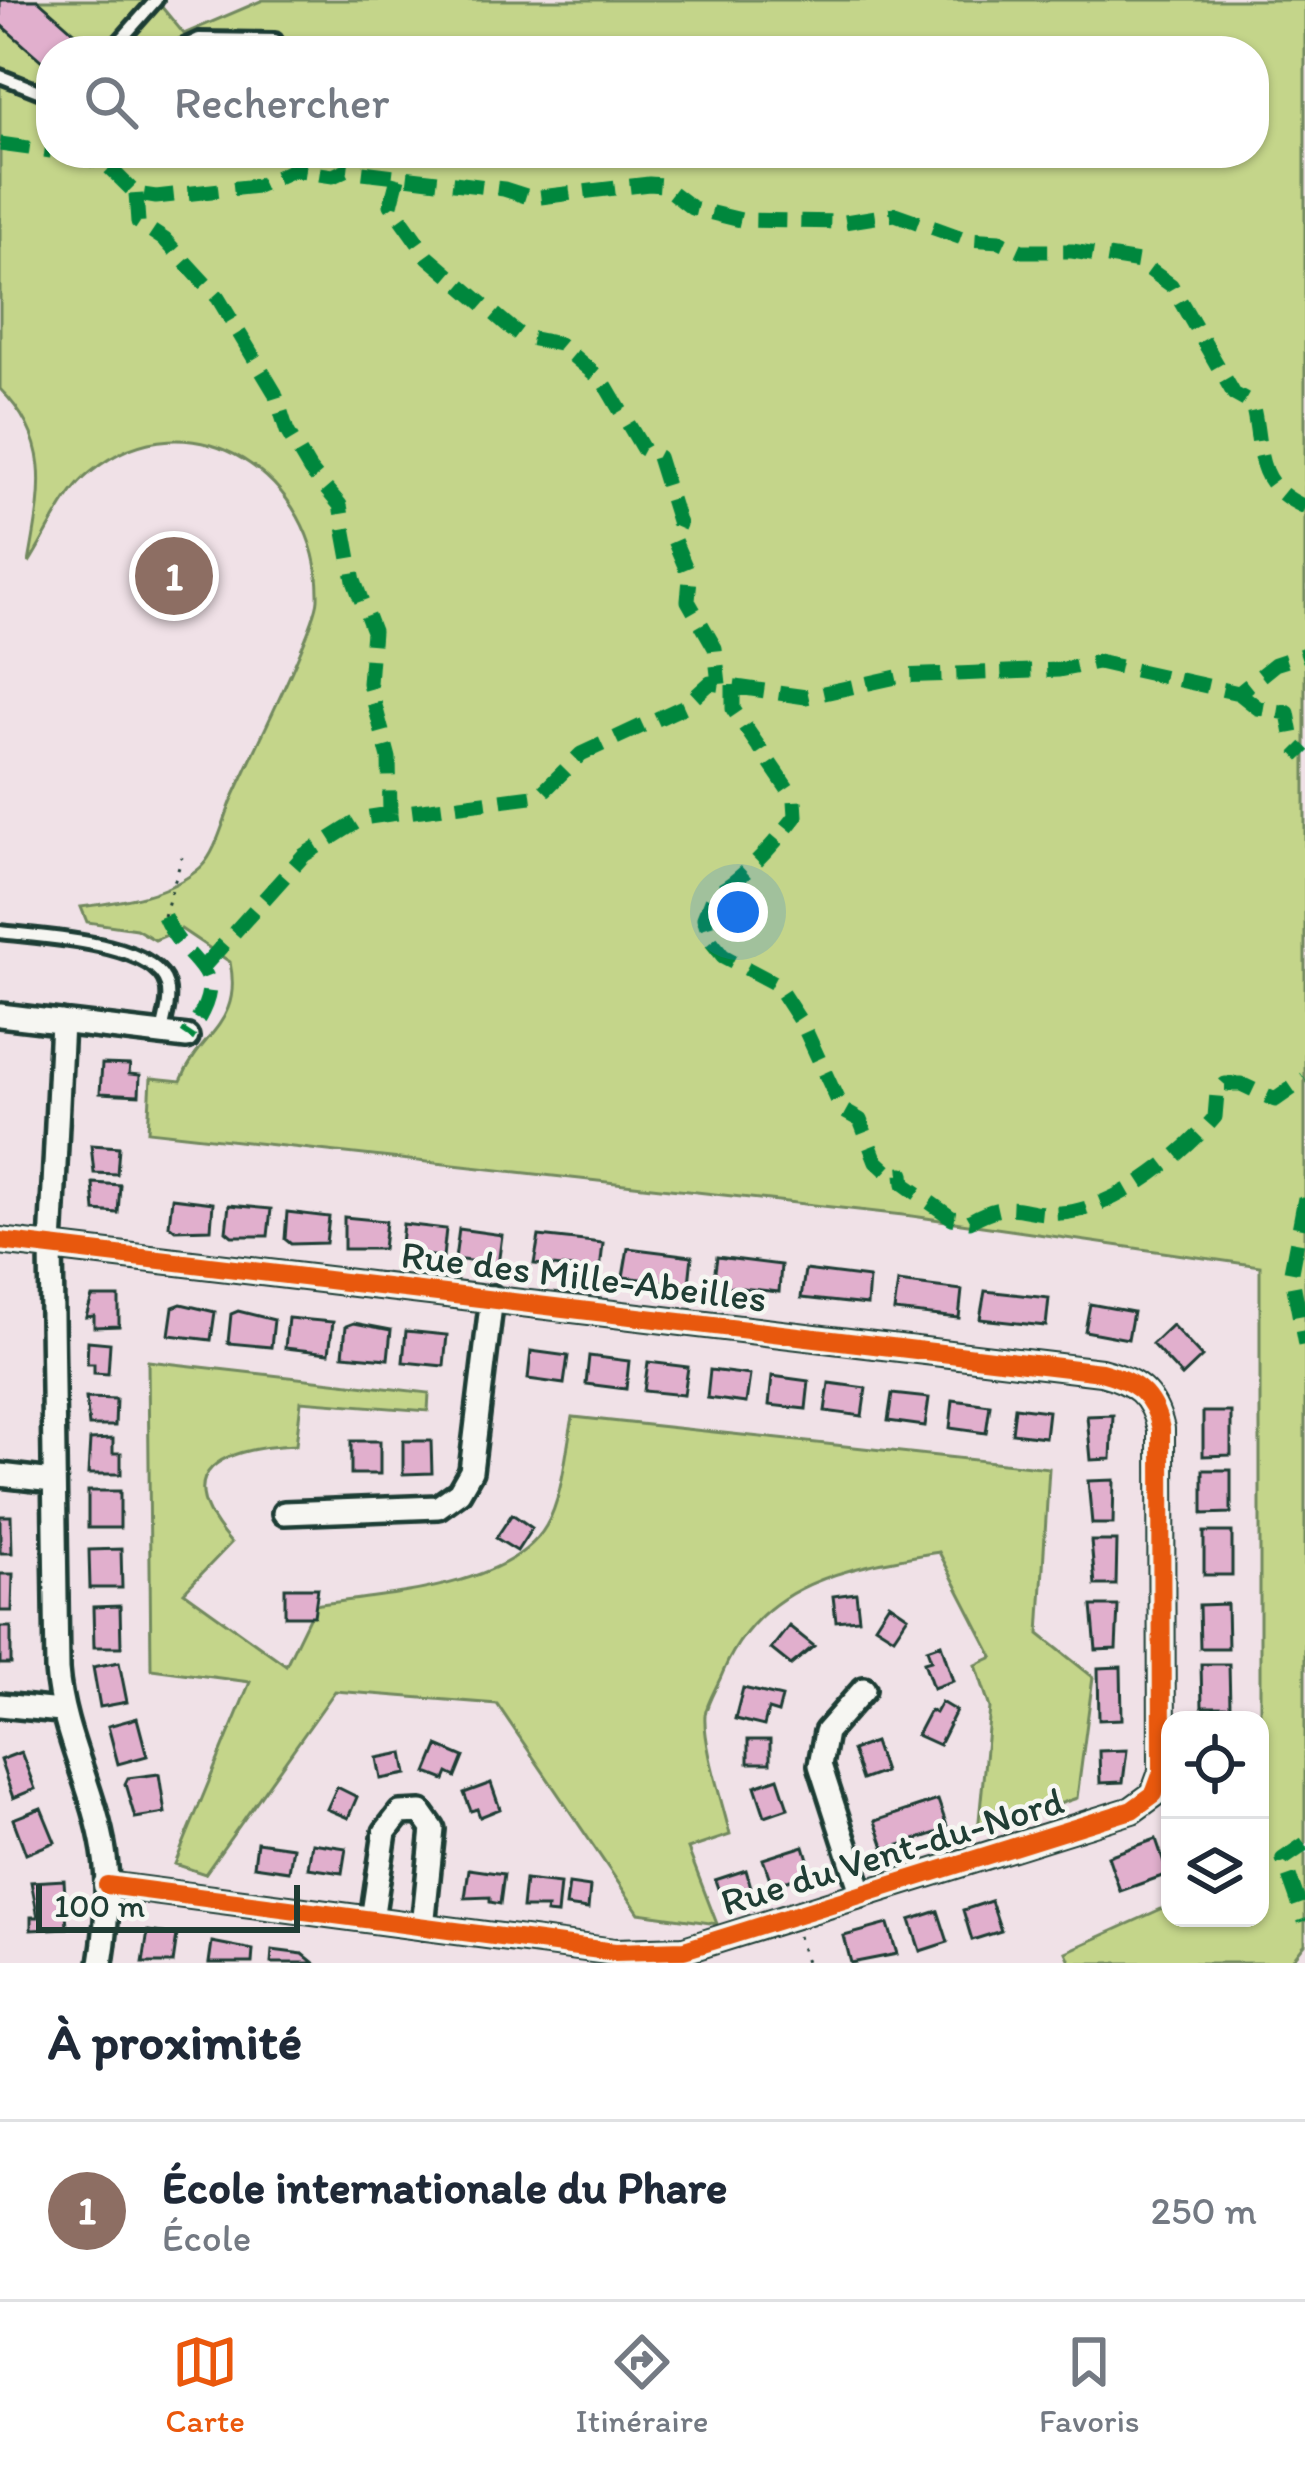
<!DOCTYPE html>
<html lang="fr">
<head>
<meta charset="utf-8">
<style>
  body { margin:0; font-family:Itim,sans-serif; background:#f2f2f3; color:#1f2937 }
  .controls { position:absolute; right:36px; bottom:36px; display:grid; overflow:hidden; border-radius:24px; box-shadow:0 3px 9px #0004 }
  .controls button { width:108px; height:108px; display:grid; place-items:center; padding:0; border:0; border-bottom:3px solid #e0e1e3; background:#fff; color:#1f2937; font:60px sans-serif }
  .scale { position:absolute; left:36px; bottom:30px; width:264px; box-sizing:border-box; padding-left:12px; border:6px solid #1f3d34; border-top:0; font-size:33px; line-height:42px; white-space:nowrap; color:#1f3d34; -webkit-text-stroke:9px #f6f6f2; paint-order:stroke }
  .you { position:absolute; left:738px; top:912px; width:42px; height:42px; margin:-30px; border:9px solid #fff; border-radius:50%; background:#1a73e8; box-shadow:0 0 0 18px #1a73e833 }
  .badge { display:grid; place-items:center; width:78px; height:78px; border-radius:50%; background:#ea580c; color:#fff; font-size:39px; font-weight:700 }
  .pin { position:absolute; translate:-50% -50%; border:6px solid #fff; box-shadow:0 3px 12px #0006 }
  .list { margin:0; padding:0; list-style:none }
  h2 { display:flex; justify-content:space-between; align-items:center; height:156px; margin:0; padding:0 48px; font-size:51px }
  h2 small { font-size:39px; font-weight:400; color:#747a83 }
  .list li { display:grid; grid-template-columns:78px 1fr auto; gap:36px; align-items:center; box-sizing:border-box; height:180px; padding:0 48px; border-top:3px solid #e0e1e3 }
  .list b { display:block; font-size:45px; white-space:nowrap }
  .list p { margin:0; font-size:39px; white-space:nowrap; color:#747a83 }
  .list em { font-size:39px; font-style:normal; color:#747a83 }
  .icon { flex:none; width:66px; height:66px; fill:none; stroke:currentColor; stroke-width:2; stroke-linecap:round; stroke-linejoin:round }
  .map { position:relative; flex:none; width:1305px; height:1963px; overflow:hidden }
  .search { position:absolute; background:#fff; box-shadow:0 3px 9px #0004; left:36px; right:36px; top:36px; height:132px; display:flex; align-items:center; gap:30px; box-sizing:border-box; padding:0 42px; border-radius:48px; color:#747a83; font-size:45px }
  .sheet { height:336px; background:#fff }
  nav { display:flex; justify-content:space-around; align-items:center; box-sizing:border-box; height:168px; border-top:3px solid #e0e1e3; background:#fff; font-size:33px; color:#747a83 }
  nav a { display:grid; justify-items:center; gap:6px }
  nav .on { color:#ea580c }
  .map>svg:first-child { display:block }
</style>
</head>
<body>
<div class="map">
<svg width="1305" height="1963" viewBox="0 0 1305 1963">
  <rect width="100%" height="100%" fill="#f0e1e7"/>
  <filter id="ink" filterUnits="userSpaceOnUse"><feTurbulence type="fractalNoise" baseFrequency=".00833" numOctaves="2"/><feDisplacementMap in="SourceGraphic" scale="24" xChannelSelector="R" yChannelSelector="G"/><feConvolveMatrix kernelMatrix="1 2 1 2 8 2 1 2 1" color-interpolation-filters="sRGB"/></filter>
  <g filter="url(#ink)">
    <!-- green -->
    <path fill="#c4d58a" stroke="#72895f" stroke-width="3" fill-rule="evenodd" d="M0,0H156L184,34L263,0H1305V1944L1290,1963H1071L1066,1952L1170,1905V1918H1260V1266L912,1216L148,1131L151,1078L181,1081C200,1032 243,1025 230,962L181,929L155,940L136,929L87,922L81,907C121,902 170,895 201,867C216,853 224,819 232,800C247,765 317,626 318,599C321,478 191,390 91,472C65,492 47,535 29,563C41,494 54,442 0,389ZM51,51H1254V153H51Z
      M148,1361L429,1393L428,1411L301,1401L296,1445C224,1448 166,1469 231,1543L184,1592L286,1665L315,1605C380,1595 510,1589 546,1526C563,1497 566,1449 573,1417L1049,1468L1039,1634L1093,1677L1077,1798L978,1831L990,1708L976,1665L993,1657L939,1552C851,1567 762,1580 723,1672C718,1685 707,1702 705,1715C703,1745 723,1804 730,1835L688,1849L717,1924L639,1913L497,1704L335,1691L205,1874L175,1864L250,1682L151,1669Z"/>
    <!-- building -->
    <path fill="#e1afcd" stroke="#1f3d34" stroke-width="3" d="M0,0H38L82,39L72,51H51V69L0,24Z
      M102,1064L130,1065L129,1074L140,1075L139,1095L100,1093Z
      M91,1145L119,1147L117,1174L94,1173Z
      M93,1183L120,1185L118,1213L95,1211Z
      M172,1198L213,1203L211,1229L175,1230L169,1225Z
      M229,1205L271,1209L268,1236H232L226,1231Z
      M287,1212L329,1217L326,1243L291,1244L285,1239Z
      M344,1217L386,1221L383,1249H344Z
      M403,1224L446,1229L443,1257L400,1253Z
      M459,1229L502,1235L498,1265L455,1259Z
      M539,1236L603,1243L600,1271L534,1264Z
      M628,1248L692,1256L689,1284L623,1277Z
      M717,1257L781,1265L779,1292L713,1285Z
      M805,1270L869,1278L867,1305L801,1298Z
      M898,1282L962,1290L959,1318L894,1311Z
      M985,1291L1049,1298L1046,1326L980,1319Z
      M92,1297H119V1326L94,1327V1316L86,1317Z
      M181,1304L215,1312L211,1340L169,1335L173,1307Z
      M1090,1304L1133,1312L1128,1339L1085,1331Z
      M238,1311L274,1320L271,1347L228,1343L231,1314Z
      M288,1318L333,1322L329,1353L285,1348Z
      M354,1323L391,1330L388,1359L343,1355L346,1326Z
      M1172,1325L1202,1357L1182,1376L1152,1344Z
      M406,1331L447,1335L444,1366L403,1362Z
      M88,1341L110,1343L108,1374L94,1373V1364H87Z
      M531,1351L568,1356L564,1384L528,1379Z
      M589,1356L629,1361L626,1389L586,1384Z
      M648,1362L688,1367L684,1395L644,1391Z
      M710,1370L750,1375L746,1403L707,1398Z
      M772,1376L809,1381L806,1409L769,1405Z
      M829,1383L866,1388L862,1416L825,1411Z
      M892,1394L929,1398L925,1426L888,1421Z
      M86,1398L116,1399L115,1426H89Z
      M953,1400L990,1405L986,1433L950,1428Z
      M1015,1407L1048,1411L1045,1437L1012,1433Z
      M1203,1412H1231V1455L1203,1456Z
      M1113,1415L1111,1459L1091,1460L1087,1416Z
      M113,1439V1453H121V1474H88L90,1440Z
      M351,1441H380V1474H351Z
      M403,1441H431L432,1473L403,1474Z
      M1203,1470H1231V1513L1203,1514Z
      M1114,1480L1113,1524H1092L1088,1481Z
      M88,1491H120V1528H88Z
      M512,1514L532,1528L517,1551L496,1538Z
      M0,1516H11L12,1553H0Z
      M1204,1532H1232V1575H1204Z
      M1091,1541H1117L1116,1585H1095Z
      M121,1549L122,1588H90L89,1550Z
      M0,1574H13L12,1611H0Z
      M285,1588H318L314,1616H285Z
      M856,1593L859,1619L836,1621L833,1596Z
      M889,1603L908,1616L894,1637L875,1625Z
      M1227,1604L1228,1648H1200L1199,1605Z
      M120,1606L121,1647H94L93,1607Z
      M1092,1606H1118L1116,1649L1096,1650Z
      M789,1626L814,1646L791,1665L771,1649Z
      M0,1627H11V1664H0Z
      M941,1644L953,1681L933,1688L924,1662L931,1660L927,1649Z
      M119,1662L127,1702L100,1707L93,1667Z
      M1201,1664H1229L1230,1707H1202Z
      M1121,1667L1122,1719L1099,1720L1098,1668Z
      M743,1688L782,1697L778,1713L768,1710L764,1726L735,1719Z
      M941,1702L956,1711L939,1745L917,1735L930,1710L935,1713Z
      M137,1718L147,1756L118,1764L108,1726Z
      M748,1740H770V1763H748Z
      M874,1742L884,1772L862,1780L852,1750Z
      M438,1746L464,1757L456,1777L448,1773L445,1780L427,1773Z
      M1127,1750L1123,1782L1100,1783L1099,1751Z
      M21,1752L35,1789L13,1798L0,1760Z
      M403,1753L407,1774L381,1779L377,1758Z
      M159,1774L165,1813L135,1818L125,1784L128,1778Z
      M778,1778L788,1808L765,1816L755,1786Z
      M491,1783L500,1809L480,1817L477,1809L471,1811L464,1793Z
      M337,1787L357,1797L348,1818L327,1809Z
      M938,1800L948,1829L885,1850L875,1821Z
      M41,1808L55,1842L26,1854L13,1819Z
      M1156,1839L1168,1874L1120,1891L1108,1856Z
      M257,1842L293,1847L289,1871L254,1866Z
      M312,1843L346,1848L342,1873L308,1868Z
      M804,1846L812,1872L772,1885L763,1859Z
      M469,1869L504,1874L500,1904L490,1902V1897L465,1898Z
      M746,1870L753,1894L723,1903L715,1880Z
      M64,1880L67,1928L31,1930V1917H38L31,1882Z
      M525,1880L560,1884L557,1914L546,1913L547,1908H522Z
      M569,1884L590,1887L588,1909L566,1906Z
      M991,1901L1001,1931L972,1940L963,1910Z
      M938,1911L948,1942L920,1951L910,1920Z
      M888,1924L897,1954L851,1963L844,1936Z
      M148,1931L177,1935L173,1963H143Z
      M212,1942L253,1950L252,1963H209Z
      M272,1950L303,1954L314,1963H271Z"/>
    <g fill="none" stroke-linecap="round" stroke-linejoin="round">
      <!-- lane casing -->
      <g stroke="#1f3d34" stroke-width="20">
        <path id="lane" d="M111,51L156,0
          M173,51L199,39L275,40
          M0,76L51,96
          M0,932C39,937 155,941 167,985C171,1000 165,1017 162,1032"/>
      </g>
      <!-- street casing -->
      <g stroke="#1f3d34" stroke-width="30">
        <path id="street" d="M0,1015L187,1037
          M62,1022L51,1247L57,1670C62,1734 94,1788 104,1851C110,1888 107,1926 101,1963
          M0,1241L1101,1372C1135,1381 1153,1393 1161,1429L1162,1772L1154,1794L1132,1810L684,1950L615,1952L107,1885
          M0,1475L53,1481
          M284,1513L438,1507L459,1492L471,1471L492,1297
          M0,1705L60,1711
          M862,1895L820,1765L826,1732L864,1689
          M372,1920L385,1832L400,1813L421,1812L433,1829L423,1927"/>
      </g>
      <!-- path -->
      <path stroke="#1f3d34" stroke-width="3" stroke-dasharray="3 9" stroke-linecap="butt" d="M164,916L182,857
        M798,1936L806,1963"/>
      <!-- lane -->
      <use href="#lane" stroke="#f6f6f2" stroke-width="10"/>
      <!-- street -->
      <use href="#street" stroke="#f6f6f2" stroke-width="21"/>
      <!-- quiet -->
      <path stroke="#00873e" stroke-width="15" stroke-dasharray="30 15" stroke-linecap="butt" d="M0,144L51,151
        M68,153L106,164L136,194L156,197L257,186L293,170L333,176L346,170L504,189L532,198L649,184L662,185L692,208L741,220L844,222L895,214L965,239L1000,241L1022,251H1072L1139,262L1171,285L1234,394L1252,404C1264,450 1251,483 1305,507
        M398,178L391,205L428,257L511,328L523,337L559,344L603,381L643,449L658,457L679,524L673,538L690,578L688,601L715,648L719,684
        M136,194L138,222L165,240L218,298L275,393L287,431L310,470L340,505L354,581L373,631L369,683L389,758L390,814L540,795L581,754L685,706L710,683L806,697L901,676L1059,670L1098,662L1239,693L1275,664L1305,654
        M733,685V709L795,800L796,816C776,842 741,882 713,895L704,918L711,941L723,956L776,984L804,1027L842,1110L860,1120L876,1161L891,1175L903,1174L904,1184L952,1218L970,1221C1015,1196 1021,1216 1060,1213C1114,1210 1182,1156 1215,1117L1217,1093L1225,1084H1241L1275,1100L1305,1079
        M1239,693L1258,708L1288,713L1294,745L1305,756
        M164,916C189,974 237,964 187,1037
        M204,966L304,855L363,818L390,814
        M1305,1198L1291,1272L1305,1345
        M1305,1844L1283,1859L1305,1921"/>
      <!-- cycleway casing -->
      <g stroke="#f6f6f2" stroke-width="26">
        <path id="cycleway" d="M0,1241L1101,1372C1135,1381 1153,1393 1161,1429L1162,1772L1154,1794L1132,1810L684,1950L615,1952L107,1885"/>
      </g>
      <!-- cycleway -->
      <use href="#cycleway" stroke="#e8590c" stroke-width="18"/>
    </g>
  </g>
  <g text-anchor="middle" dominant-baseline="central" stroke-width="9" stroke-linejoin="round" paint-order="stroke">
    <!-- street labels -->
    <g font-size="39" fill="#1f3d34" stroke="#f6f6f2">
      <text transform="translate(584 1276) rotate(7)">Rue des Mille-Abeilles</text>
      <text transform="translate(892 1851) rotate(-17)">Rue du Vent-du-Nord</text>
    </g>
  </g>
</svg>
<div class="controls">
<button><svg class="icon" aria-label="locate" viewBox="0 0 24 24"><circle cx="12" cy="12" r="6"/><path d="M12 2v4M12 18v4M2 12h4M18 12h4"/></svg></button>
<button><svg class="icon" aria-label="layers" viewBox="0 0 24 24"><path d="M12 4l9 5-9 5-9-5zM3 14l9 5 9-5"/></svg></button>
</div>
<div class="scale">100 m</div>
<div class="you"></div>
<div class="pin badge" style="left:174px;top:576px;background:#8d6e63">1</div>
<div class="search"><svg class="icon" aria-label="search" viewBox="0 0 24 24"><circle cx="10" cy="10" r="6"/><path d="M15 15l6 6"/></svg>Rechercher</div>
</div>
<section class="sheet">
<h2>À proximité<small></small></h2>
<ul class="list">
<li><span class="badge" style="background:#8d6e63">1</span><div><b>École internationale du Phare</b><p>École</p></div><em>250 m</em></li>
</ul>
</section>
<nav>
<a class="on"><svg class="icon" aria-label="map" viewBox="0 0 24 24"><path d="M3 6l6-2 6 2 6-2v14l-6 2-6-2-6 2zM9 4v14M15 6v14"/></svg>Carte</a>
<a><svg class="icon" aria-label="directions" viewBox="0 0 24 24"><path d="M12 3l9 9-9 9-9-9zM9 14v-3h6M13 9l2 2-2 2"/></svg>Itinéraire</a>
<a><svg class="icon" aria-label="saved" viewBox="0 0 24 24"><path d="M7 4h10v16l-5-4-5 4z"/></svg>Favoris</a>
</nav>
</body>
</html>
